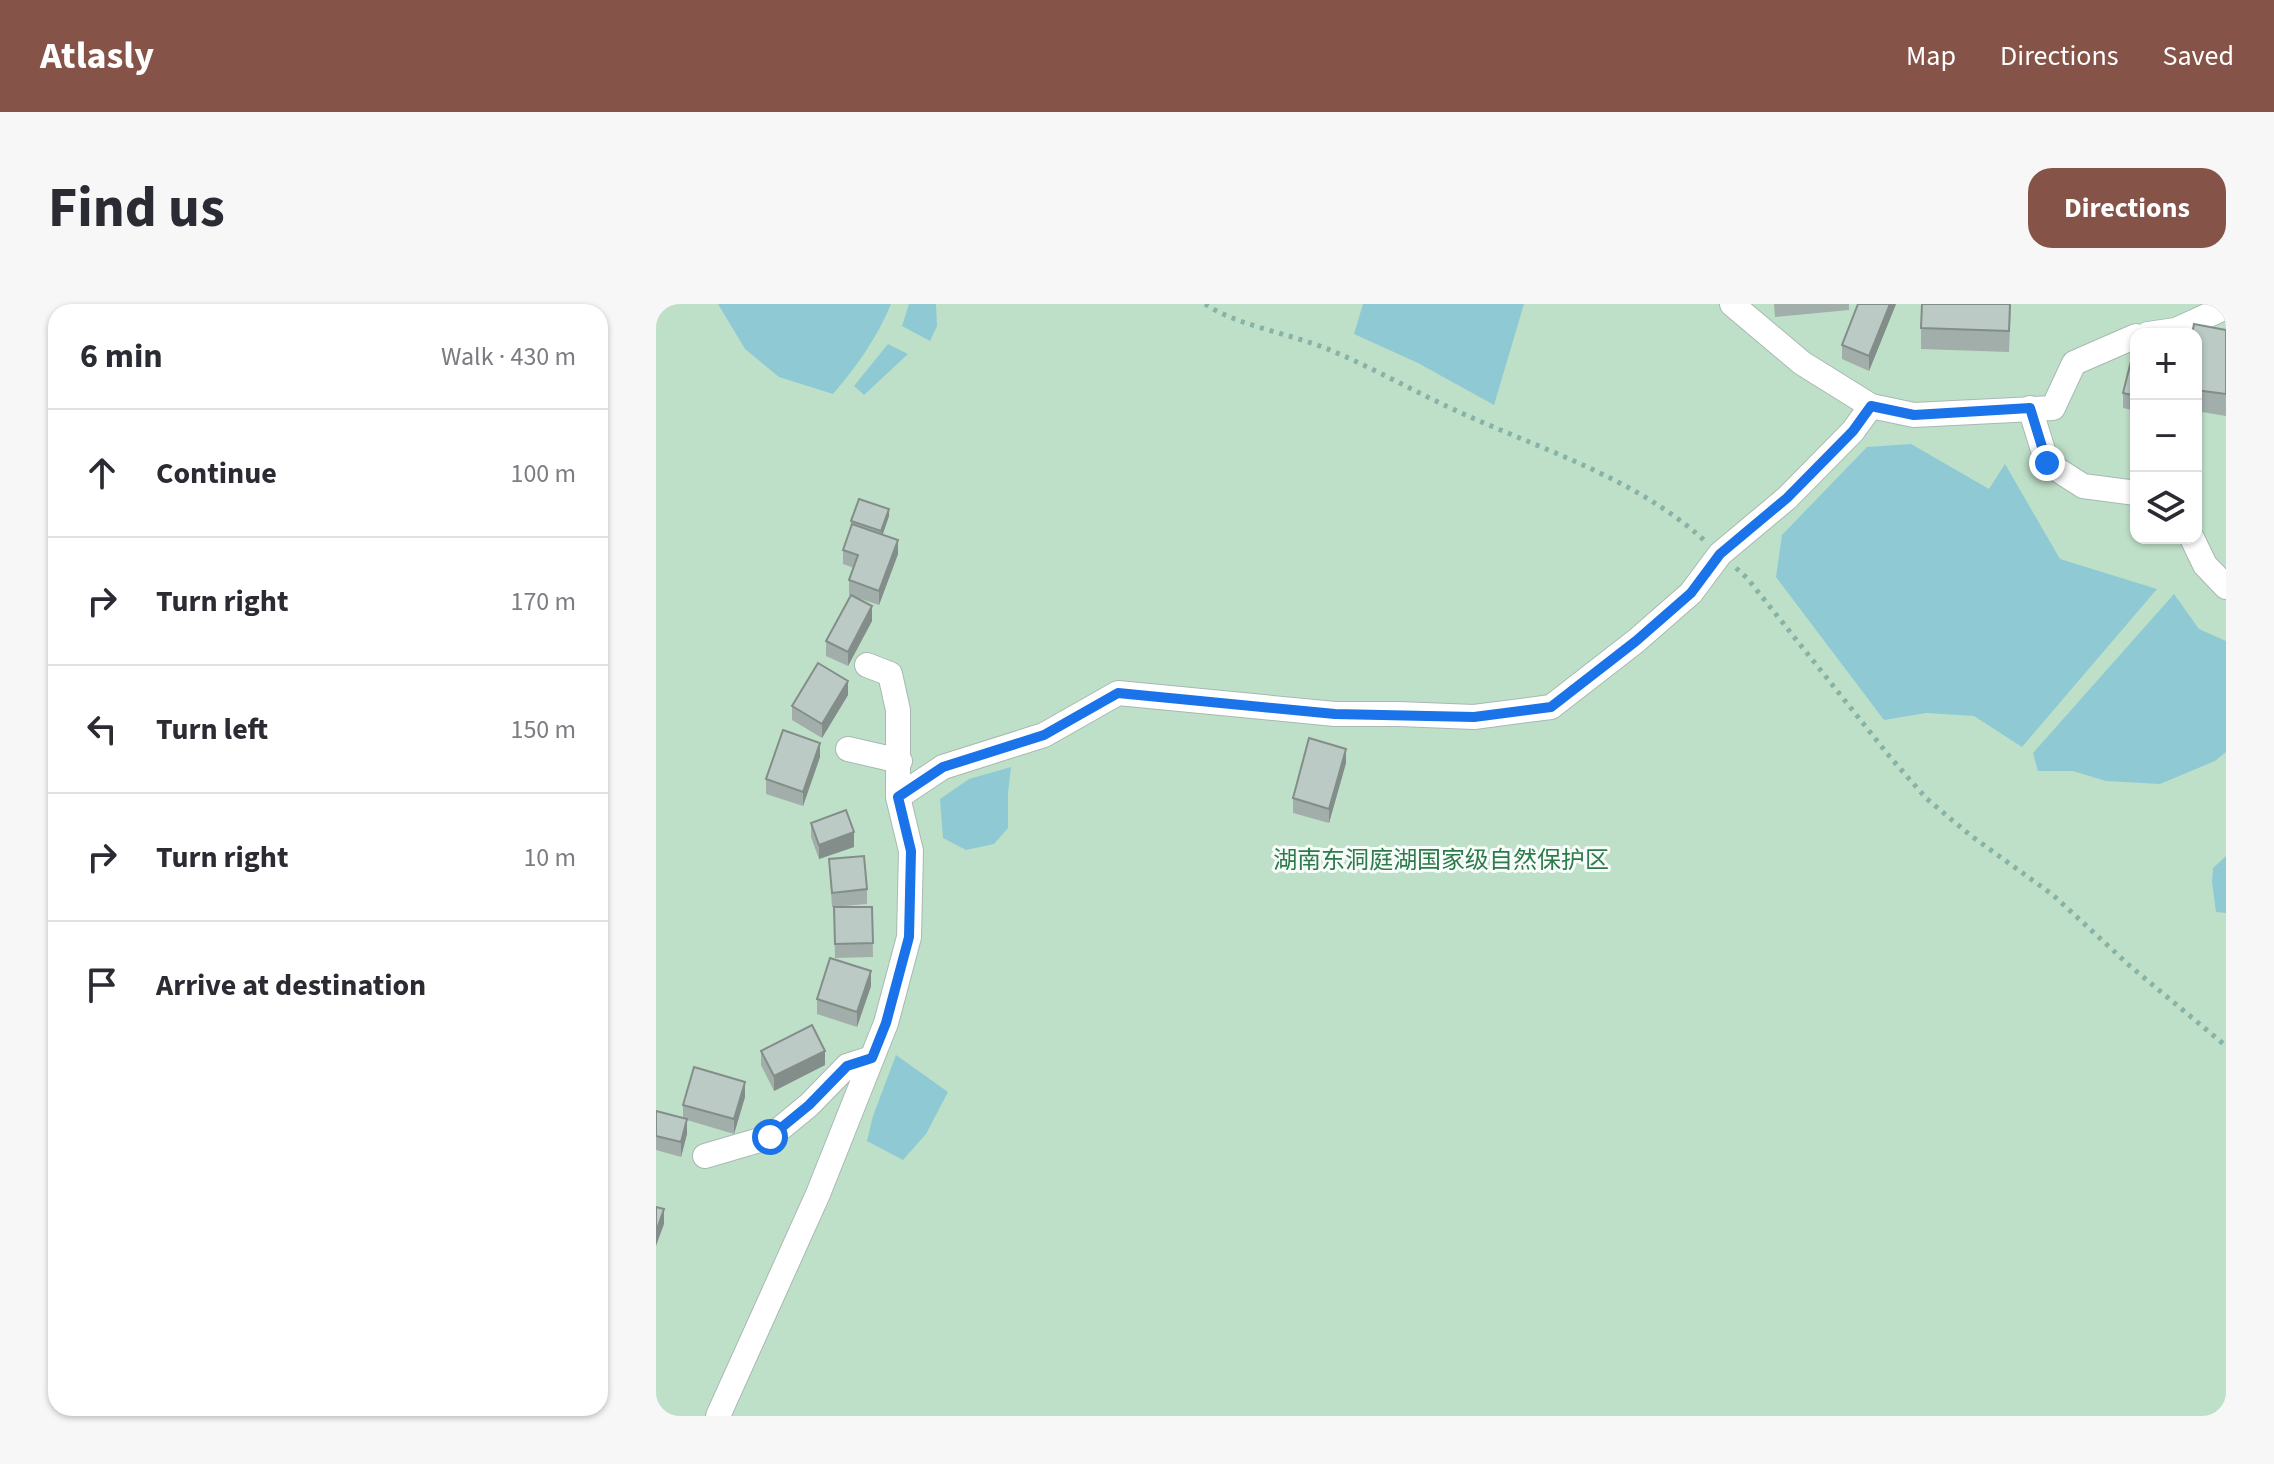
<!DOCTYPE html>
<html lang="en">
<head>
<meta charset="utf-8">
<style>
  body { margin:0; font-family:"Source Sans 3","Noto Sans SC",sans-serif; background:#f7f7f7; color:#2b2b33 }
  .controls { position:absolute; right:24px; top:24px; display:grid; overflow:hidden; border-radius:16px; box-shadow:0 2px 6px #0004 }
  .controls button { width:72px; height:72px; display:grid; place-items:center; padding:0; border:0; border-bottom:2px solid #e1e1e2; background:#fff; color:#2b2b33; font:40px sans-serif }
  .stop { position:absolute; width:24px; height:24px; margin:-18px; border:6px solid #1a73e8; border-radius:50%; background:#fff }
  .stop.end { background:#1a73e8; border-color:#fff; box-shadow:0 2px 8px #0008 }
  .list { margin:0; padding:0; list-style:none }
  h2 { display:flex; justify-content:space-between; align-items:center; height:104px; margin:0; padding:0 32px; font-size:34px }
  h2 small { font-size:26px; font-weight:400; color:#7c7c81 }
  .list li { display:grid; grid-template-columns:52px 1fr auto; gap:24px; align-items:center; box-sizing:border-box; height:128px; padding:0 32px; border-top:2px solid #e1e1e2 }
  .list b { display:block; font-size:30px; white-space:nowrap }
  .list em { font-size:26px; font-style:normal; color:#7c7c81 }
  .icon { flex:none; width:44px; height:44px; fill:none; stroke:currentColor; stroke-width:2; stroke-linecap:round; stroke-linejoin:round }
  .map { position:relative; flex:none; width:1570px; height:1112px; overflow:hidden; border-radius:24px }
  header { display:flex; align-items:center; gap:48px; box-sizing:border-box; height:112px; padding:0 40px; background:#855347; color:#fff }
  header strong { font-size:38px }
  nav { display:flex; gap:44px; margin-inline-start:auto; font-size:28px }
  .intro { display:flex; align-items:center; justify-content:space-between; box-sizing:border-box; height:192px; padding:0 48px }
  h1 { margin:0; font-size:56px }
  .button { padding:20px 36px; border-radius:24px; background:#855347; color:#fff; font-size:28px; font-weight:700 }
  main { display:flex; gap:48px; padding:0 48px }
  aside { flex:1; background:#fff; border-radius:24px; box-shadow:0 2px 6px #0004 }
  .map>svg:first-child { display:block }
</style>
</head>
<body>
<header>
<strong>Atlasly</strong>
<nav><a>Map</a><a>Directions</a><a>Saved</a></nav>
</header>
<div class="intro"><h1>Find us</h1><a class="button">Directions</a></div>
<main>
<aside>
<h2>6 min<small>Walk · 430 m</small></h2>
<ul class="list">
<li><svg class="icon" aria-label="ahead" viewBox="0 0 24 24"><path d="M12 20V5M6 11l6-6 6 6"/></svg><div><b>Continue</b></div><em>100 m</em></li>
<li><svg class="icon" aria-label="right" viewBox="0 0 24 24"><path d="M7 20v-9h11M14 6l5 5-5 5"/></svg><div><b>Turn right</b></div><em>170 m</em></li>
<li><svg class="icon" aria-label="left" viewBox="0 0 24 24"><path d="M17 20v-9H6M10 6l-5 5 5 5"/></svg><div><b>Turn left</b></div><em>150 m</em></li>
<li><svg class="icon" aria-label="right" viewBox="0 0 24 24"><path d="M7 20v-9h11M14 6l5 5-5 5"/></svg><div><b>Turn right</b></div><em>10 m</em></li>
<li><svg class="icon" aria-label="arrive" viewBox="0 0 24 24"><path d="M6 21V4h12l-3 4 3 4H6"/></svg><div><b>Arrive at destination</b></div></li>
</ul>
</aside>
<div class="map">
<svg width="1570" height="1112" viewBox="0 0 1570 1112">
  <rect width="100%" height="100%" fill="#e6efeb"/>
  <!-- green -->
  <path fill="#bfe0c8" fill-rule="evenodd" d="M0,0H1570V1112H0ZM1480,30H1540V234H1480Z"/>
  <!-- water -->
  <path fill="#8ec9d4" d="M62,0H235C221,34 201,62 177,90L123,73L89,45Z
    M253,0H280L281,22L274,37L246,22Z
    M707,0H868L838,101L762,59L698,30Z
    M232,40L252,50L208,91L198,82Z
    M1255,140L1333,185L1349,160L1404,255L1501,285L1366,443L1318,412L1270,409L1228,416L1120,273L1126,231L1211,143Z
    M1518,290L1543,325L1570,337V448L1559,457L1504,480L1450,477L1417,467H1382L1377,449Z
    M355,463L352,489V524L338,540L310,546L287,534L284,495L313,475Z
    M1570,552V609L1560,608L1556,578L1557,564Z
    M240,751L292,788L270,830L247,856L211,837L217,812Z"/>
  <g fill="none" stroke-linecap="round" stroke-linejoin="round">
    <!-- minor casing -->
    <g stroke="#a8b8b2" stroke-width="26">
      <path id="minor" d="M1492,30L1520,26L1570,3
        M1215,102L1258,111L1397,104L1418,59L1480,32
        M1374,104L1391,159L1427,182L1480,189
        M1536,234L1549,261L1570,283
        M211,361L234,370L242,406V493
        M192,445L244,457
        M49,852L114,833L153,801L191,762L216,754
        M62,1112L162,890L230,719L253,633L255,547L242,493L287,463L388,431L462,389L679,410H743L818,413L895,403L980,337L1035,289L1064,250L1131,194L1197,127L1215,102L1146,59L1076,0"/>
    </g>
    <!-- path -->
    <path stroke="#86b3a5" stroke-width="5" stroke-dasharray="4 6" stroke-linecap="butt" d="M549,0C582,22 632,29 669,44C714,62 757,87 801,107C886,146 978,173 1048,236
      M1080,264L1091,274L1234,453L1271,495L1314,531L1397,591L1474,662L1570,742"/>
    <!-- minor -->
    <use href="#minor" stroke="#fff" stroke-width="24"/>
  </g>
  <!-- wall -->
  <path fill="#a1aea9" d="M1118,0H1193V6L1119,13Z
    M1240,0L1213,67L1186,55V41Z
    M1355,0L1353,48L1265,45V24Z
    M1570,26V112L1540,107V30Z
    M1480,37V107L1467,104V89Z
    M233,212L227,230L242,250L223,301L196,292L216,317L192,362L170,352V337L195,291H193V276L198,264L187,260V246L195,222V217Z
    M192,391L166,434L136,416V402Z
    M164,453L147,502L110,490V475Z
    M690,459L673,519L637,509V494Z
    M155,519L198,543L163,555L155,533Z
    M173,555L211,585V600L176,603Z
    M178,603H216L217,653L179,654Z
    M215,682L201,723L161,710V695Z
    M105,747L169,761L118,787L105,761Z
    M89,793L78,830L31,816V830L25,853L0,846V807L27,814V801Z"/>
  <!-- shaded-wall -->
  <path fill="#838d89" d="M1234,0H1240L1213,67V52Z
    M233,205V212L225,235V227Z
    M242,236V250L223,301V287Z
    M216,302V317L192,362V348Z
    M192,377V391L166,434V420Z
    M164,439V453L147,502V488Z
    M690,445V459L673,519V505Z
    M198,528V543L163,555V541Z
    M215,667V682L201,723V708Z
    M169,747V761L118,787V772Z
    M89,778V793L78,830V815Z
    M31,815V830L25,853V838Z
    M8,905V920L0,942V928Z"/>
  <!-- building -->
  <path fill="#bbcac4" stroke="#838d89" stroke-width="2" d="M1202,0H1234L1213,52L1186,41Z
    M1266,0H1354L1353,27L1265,24Z
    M1538,20L1570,26V90L1540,86V30H1536Z
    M1480,37V92L1467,89Z
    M203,195L233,205L225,227L195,217Z
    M196,220L242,236L223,287L193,276L202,251L187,246Z
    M195,291L216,302L192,348L170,337Z
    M162,359L192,377L166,420L136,402Z
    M127,426L164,439L147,488L110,475Z
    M653,434L690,445L673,505L637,494Z
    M190,506L198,528L163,541L155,519Z
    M208,552L211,585L176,589L173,555Z
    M178,603H216L217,639L179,640Z
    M174,654L215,667L201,708L161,695Z
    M156,721L169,747L118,772L105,747Z
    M38,763L89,778L78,815L27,801Z
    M0,807L31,815L25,838L0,832Z
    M0,903L8,905L0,928Z"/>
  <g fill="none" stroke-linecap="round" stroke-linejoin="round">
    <!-- route -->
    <path stroke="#1a73e8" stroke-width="10" d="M114,833L153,801L191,762L216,754L230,719L253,633L255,547L242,493L287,463L388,431L462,389L679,410L818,413L895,403L980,337L1035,289L1064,250L1131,194L1197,127L1215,102L1258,111L1374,104L1391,159"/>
  </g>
  <g text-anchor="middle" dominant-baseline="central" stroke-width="6" stroke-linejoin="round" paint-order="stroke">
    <!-- park labels -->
    <g font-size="24" fill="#2d7a4b" stroke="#f7fbf9">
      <text x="785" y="556">湖南东洞庭湖国家级自然保护区</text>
    </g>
  </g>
</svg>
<div class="controls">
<button>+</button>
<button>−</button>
<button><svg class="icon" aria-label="layers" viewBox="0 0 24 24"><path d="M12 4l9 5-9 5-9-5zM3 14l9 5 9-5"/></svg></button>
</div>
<div class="stop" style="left:114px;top:833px"></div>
<div class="stop end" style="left:1391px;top:159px"></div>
</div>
</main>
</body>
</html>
